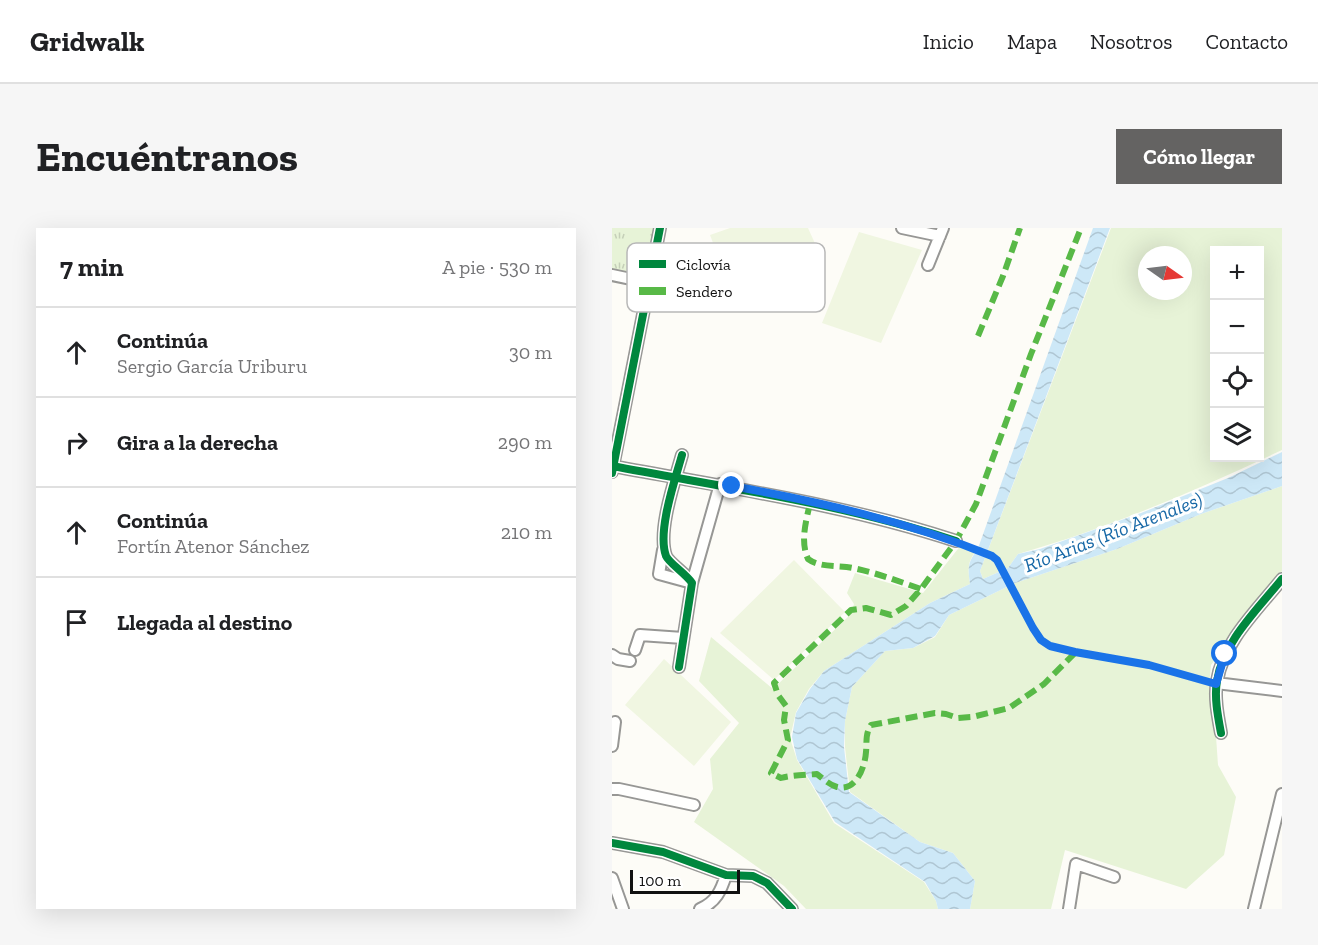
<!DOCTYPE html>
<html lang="es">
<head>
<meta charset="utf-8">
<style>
  body { margin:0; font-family:"Zilla Slab",serif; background:#f6f6f6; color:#202124 }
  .controls { position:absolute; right:18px; top:18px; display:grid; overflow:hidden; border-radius:0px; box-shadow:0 6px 24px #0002 }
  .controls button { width:54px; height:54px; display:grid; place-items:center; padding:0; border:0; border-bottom:2px solid #e0e0e0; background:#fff; color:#202124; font:30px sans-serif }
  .compass { position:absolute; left:526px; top:18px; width:54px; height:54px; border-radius:50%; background:#fff; box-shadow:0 6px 24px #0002; rotate:104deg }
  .scale { position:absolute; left:18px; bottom:15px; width:110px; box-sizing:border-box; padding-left:6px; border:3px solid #111; border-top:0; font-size:16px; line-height:21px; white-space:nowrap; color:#111; -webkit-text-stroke:4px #fff; paint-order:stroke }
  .stop { position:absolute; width:18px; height:18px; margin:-14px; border:4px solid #1a73e8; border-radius:50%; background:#fff }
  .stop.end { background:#1a73e8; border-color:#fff; box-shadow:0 2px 6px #0008 }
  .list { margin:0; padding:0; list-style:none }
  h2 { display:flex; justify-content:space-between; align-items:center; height:78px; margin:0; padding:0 24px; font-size:26px }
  h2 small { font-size:20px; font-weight:400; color:#757577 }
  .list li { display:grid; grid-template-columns:39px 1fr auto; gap:18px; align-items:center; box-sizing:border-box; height:90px; padding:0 24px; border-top:2px solid #e0e0e0 }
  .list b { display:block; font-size:22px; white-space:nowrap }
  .list p { margin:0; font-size:20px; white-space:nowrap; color:#757577 }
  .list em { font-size:20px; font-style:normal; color:#757577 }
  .icon { flex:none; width:33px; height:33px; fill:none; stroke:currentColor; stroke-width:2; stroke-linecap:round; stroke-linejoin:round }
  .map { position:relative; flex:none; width:670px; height:681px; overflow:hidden; border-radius:0px }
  header { display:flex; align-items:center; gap:36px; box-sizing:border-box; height:84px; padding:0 30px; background:#fff; border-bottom:2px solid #e0e0e0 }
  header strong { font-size:28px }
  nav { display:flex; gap:33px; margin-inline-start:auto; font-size:21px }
  .intro { display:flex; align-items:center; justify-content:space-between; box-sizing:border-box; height:144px; padding:0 36px }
  h1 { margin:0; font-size:42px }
  .button { padding:15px 27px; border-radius:0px; background:#646362; color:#fff; font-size:21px; font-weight:700 }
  main { display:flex; gap:36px; padding:0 36px }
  aside { flex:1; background:#fff; border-radius:0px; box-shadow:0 6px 24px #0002 }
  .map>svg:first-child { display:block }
</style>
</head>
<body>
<header>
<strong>Gridwalk</strong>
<nav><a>Inicio</a><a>Mapa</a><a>Nosotros</a><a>Contacto</a></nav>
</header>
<div class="intro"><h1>Encuéntranos</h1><a class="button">Cómo llegar</a></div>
<main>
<aside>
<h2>7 min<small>A pie · 530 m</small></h2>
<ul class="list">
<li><svg class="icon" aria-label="ahead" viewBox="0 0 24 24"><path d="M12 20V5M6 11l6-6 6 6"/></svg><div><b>Continúa</b><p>Sergio García Uriburu</p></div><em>30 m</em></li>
<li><svg class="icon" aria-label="right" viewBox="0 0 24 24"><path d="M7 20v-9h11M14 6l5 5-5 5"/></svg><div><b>Gira a la derecha</b></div><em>290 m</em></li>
<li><svg class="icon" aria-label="ahead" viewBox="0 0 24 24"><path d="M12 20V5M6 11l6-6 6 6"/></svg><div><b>Continúa</b><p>Fortín Atenor Sánchez</p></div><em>210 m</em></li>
<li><svg class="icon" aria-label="arrive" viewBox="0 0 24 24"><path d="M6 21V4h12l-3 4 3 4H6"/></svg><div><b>Llegada al destino</b></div></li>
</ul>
</aside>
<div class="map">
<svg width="670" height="681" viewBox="0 0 670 681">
  <defs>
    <pattern id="park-tufts" width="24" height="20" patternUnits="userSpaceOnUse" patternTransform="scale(1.5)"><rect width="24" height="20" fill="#e7f3d7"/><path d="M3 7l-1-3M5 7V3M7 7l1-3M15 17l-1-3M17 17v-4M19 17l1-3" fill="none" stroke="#c5cfb8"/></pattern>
    <pattern id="water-waves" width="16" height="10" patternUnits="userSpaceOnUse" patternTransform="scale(1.5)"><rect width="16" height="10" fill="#cde8f7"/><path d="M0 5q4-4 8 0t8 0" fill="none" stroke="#afc6d3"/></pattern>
  </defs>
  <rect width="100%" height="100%" fill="#fdfcf7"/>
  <!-- grass -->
  <path fill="#e7f3d7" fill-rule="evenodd" d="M499,0H670V222C585,262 497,300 406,326L396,340L371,351L368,343ZM602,22H648V230H602ZM535,27H571V63H535Z
    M670,258V343L599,437L597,459L601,465L606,537L624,569L612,627L574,661L453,622L439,681H358L363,653L341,625L308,614L238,564L233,519V493L240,459L273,423L301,420L323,409L337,387L403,355L505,321L589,286Z
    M349,317L364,323C355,334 356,342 358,356L318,375L212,443L197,461L184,484L178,510L185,532L222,595L312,654L324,673L326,681H194L172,658L82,594L101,561L98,531L127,495L87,453L99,409L161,461L239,386L242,376L235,365L243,345L311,365Z"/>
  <!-- park -->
  <path fill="url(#park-tufts)" d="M0,0H44L36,51L0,44Z"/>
  <!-- pitch -->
  <path fill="#f0f6e1" d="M118,0H196L211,33L123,73L98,7Z
    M247,4L310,22L269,115L210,95Z
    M182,332L233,384L162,452L108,405Z
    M52,431L119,494L82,538L13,477Z"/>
  <!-- water -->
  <path fill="url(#water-waves)" d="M481,0H498L368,343L371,351L396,340L406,326L428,321L529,285L616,250L670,224V258L589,286L505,321L403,355L337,387L323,408L301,420L273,423L240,459L233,493L232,519L237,564L308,614L341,625L363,653L358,681H326L324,673L313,654L223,594L185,531L180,509L184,485L198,461L212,443L318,375L358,356C356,342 355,334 365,323Z"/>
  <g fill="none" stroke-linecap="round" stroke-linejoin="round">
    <!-- minor casing -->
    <g stroke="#979795" stroke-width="14">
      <path id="minor" d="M290,0L328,8
        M316,37L331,0
        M0,47L38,55
        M0,238C116,260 232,276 344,313
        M0,244L48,0
        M51,322L47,346L80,355L108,256
        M23,422L28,407L71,410
        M0,427L6,431L18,433
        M67,439L80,355C74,346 57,335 54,328C45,303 63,252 70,227
        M604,455L670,463
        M609,505C606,489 602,469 605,453C611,414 646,381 670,351
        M0,518L3,494
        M0,561H7L82,577
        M0,615L51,624L114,647L141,648L155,655L180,681
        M0,650L11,681
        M88,681C104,674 109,663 114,647
        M457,681L464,636L502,649
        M642,681L670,566"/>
    </g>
    <!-- path -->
    <path stroke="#b9b9b8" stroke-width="1.5" stroke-dasharray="6 3" stroke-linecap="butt" d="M354,317L385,332L421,400L434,416L463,425L537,437L595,453"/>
    <!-- minor -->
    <use href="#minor" stroke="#fffffe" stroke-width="10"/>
    <!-- quiet -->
    <path stroke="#58b947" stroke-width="6" stroke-dasharray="12 6" stroke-linecap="butt" d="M366,108L391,48L408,0
      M198,275C194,294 188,313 196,331C208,340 227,337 241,340C265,345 286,353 309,361
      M463,425L432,456L397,480L360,489L346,490L334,486L323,485L259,497C253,506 255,514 254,524C253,539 244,564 225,559C218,557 211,551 205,546C193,547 179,547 169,550L159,545L176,512L172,492L174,478L166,467L162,455L239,382L254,380L279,387L294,378L309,361L344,313L364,276L419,126L469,0"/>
    <!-- cycleway casing -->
    <g stroke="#fff" stroke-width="11">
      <path id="cycleway" d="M0,238C116,260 232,276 344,313
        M0,245L48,0
        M67,439L80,355C74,346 57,335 54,328C45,303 63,252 70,227
        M609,505C606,489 602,469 605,453C611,414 646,381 670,351
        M0,615L51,624L114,647L141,648L155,655L180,681"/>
    </g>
    <!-- cycleway -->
    <use href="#cycleway" stroke="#00873e" stroke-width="8"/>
  </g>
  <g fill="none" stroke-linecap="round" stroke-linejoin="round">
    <!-- route -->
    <path stroke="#1a73e8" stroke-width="8" d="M120,258C209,274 297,294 380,328L385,332L421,400L429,412L438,418L463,424L537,437L604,456L613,426"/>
  </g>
  <g text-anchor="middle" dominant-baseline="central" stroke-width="6" stroke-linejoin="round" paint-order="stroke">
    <!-- water labels -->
    <g font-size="20" font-style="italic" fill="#1768a6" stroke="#fff">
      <text transform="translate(501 304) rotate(-21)">Río Arias (Río Arenales)</text>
    </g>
  </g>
  <!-- legend -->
  <rect x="15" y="15" width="198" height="69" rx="9" fill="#fff" stroke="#b8b8b8" stroke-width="1.5"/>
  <rect x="27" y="32" width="27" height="8" fill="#00873e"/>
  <rect x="27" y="59" width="27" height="8" fill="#58b947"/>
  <g font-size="16" fill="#111">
    <text x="64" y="42">Ciclovía</text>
    <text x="64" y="69">Sendero</text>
  </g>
</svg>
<div class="controls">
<button>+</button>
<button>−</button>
<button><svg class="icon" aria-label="locate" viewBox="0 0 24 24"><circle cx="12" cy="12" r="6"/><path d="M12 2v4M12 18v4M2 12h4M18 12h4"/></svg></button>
<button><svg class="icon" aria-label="layers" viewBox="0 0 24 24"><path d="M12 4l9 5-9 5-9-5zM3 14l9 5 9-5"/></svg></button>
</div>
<svg class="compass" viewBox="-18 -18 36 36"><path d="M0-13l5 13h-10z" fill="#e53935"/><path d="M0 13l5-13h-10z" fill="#757577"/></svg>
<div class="scale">100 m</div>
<div class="stop" style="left:613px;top:426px"></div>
<div class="stop end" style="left:120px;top:258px"></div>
</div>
</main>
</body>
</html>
